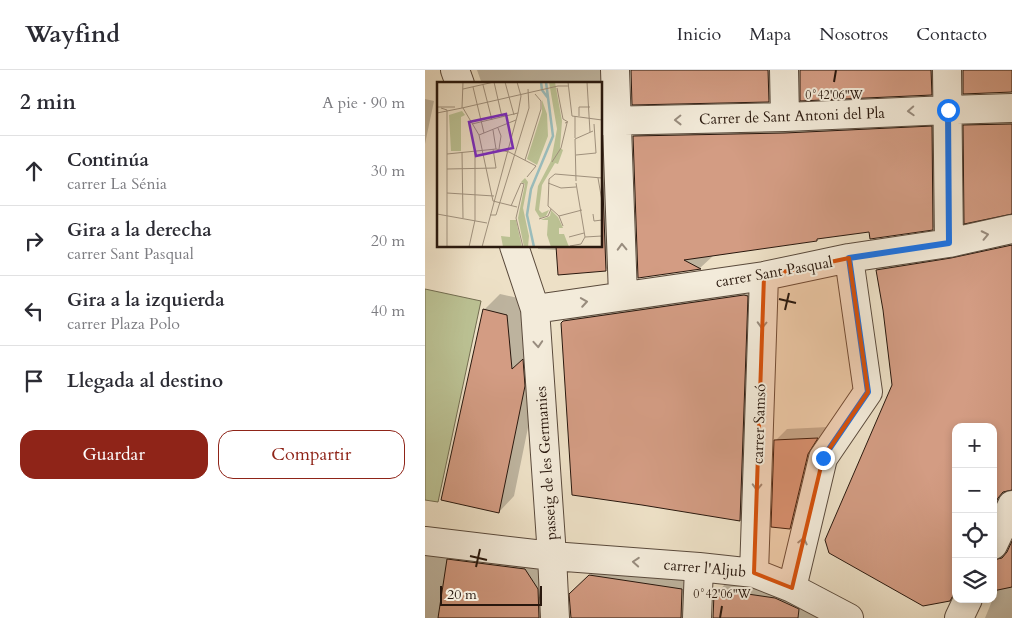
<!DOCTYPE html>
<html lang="es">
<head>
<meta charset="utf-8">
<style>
  body { margin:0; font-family:Cardo,serif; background:#f7f7f7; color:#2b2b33 }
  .controls { position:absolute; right:15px; bottom:15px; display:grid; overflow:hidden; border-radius:10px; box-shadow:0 2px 8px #0003 }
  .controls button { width:45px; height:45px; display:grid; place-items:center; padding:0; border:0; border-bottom:1px solid #e1e1e2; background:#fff; color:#2b2b33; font:25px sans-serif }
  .scale { position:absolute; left:15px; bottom:12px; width:102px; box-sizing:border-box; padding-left:5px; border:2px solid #29180e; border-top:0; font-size:14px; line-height:18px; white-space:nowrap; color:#29180e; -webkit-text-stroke:4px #f3ebda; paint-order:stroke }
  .stop { position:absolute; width:15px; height:15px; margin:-11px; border:4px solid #1a73e8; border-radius:50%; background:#fff }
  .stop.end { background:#1a73e8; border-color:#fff; box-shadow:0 1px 5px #0008 }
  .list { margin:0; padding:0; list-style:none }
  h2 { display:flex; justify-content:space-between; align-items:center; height:65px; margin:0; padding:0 20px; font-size:21px }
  h2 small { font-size:16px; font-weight:400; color:#7c7c81 }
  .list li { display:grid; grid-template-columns:32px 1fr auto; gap:15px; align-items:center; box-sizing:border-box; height:70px; padding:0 20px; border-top:1px solid #e1e1e2 }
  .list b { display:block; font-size:19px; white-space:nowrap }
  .list p { margin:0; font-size:16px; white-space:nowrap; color:#7c7c81 }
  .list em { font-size:16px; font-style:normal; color:#7c7c81 }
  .actions { display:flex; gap:10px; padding:15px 20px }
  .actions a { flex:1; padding:11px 0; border:1px solid #8f2418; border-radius:15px; text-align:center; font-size:18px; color:#8f2418 }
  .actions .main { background:#8f2418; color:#fff }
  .icon { flex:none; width:28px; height:28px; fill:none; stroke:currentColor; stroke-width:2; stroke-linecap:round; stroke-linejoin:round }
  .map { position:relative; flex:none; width:587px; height:548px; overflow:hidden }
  header { display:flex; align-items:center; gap:30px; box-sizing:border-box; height:70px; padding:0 25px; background:#fff; border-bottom:1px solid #e1e1e2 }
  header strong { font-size:24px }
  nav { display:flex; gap:28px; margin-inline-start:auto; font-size:18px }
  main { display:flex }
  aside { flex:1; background:#fff }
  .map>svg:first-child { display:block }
</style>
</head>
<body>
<header>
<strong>Wayfind</strong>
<nav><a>Inicio</a><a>Mapa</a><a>Nosotros</a><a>Contacto</a></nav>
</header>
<main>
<aside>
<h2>2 min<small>A pie · 90 m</small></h2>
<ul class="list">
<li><svg class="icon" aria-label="ahead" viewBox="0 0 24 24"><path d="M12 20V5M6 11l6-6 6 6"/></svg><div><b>Continúa</b><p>carrer La Sénia</p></div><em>30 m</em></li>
<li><svg class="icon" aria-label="right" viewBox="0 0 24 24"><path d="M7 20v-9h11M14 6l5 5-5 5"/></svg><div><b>Gira a la derecha</b><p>carrer Sant Pasqual</p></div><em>20 m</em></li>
<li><svg class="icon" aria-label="left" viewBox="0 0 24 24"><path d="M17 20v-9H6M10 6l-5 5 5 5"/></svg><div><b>Gira a la izquierda</b><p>carrer Plaza Polo</p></div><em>40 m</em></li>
<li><svg class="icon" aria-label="arrive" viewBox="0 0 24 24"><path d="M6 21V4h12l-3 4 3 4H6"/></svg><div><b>Llegada al destino</b></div></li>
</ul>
<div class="actions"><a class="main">Guardar</a><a>Compartir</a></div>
</aside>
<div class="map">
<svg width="587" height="548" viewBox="0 0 587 548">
  <rect width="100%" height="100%" fill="#ede0c6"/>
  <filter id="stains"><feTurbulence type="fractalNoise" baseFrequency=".004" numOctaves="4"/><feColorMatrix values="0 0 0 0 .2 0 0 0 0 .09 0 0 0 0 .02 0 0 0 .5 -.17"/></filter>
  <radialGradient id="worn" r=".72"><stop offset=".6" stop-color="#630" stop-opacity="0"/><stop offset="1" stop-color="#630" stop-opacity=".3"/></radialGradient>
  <!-- green -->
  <path fill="#bbc193" stroke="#726c50" d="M0,219L56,231L13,432L0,430Z"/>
  <!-- shadow -->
  <path fill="#0003" d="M52,0H191L192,18L177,33L179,43L198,183L181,199L132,180L113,179V176H176V14H57Z
    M207,0H360V14L344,30Z
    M376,0H523V7L506,24Z
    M0,29L9,31L0,74Z
    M587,38V143L540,56L556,39Z
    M519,44L521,145L508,158L445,161L394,168L391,170L288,186L275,198L214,207L209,66L222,53Z
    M587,163V418H585L570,451L579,473L587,474V548H560L572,519L568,520V357H531V523L524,529L469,315L459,240L452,200L469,184Z
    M334,212L328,436L315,450L137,254L153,238Z
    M75,224L98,229L115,299L89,426L74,442L59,240Z
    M403,357L376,446L365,457L350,371L362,359Z
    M0,474L117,494L134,548H0Z
    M177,493L269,507L275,548H147L146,524Z
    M309,508L426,548H289L290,525L302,512Z"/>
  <!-- building -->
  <path fill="#d39c83" stroke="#29180e" d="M206,0H343L344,32L207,35Z
    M375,0H506L507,25L375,31Z
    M538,0H587V22L538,24Z
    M587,54V144L539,154L538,55Z
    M507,56L508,160L445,169L444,162L392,169V171L259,190L276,199L213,208L208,66L360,63Z
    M176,67L181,201L133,205L131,176H176Z
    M587,175V420L578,422L573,428L568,438V357H531V520L525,531L498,536L404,483L400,470L467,315L458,240L451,200L526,188Z
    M319,225L323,226L315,451L217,435L147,425L136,253L138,251Z
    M58,239L82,245L87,299L98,289L100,316L74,443L16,430Z
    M393,368L383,384L365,459L346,457L349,370Z
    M587,471V517L568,521V490L577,488L582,482Z
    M22,489L100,499L113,519L114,548H13Z
    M164,505L257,519L256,548H146L144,524Z
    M295,520L350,528L374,539L373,548H288L289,524L294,525Z"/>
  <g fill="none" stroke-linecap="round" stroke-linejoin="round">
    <!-- minor casing -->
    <g stroke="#5a4a3c" stroke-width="30">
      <path id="minor" d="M30,0L35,14
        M190,0L198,226
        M359,0L360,47
        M522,0L524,173
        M176,51L360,47L523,40L587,38
        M89,176L110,239L127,486L130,548
        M110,239L339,206L424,188L524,173L587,159
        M0,471L127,486L274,497L329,503L367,518L424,548
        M568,475L587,435
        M329,503L339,206
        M367,518L398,388L443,322L424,188
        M272,548L274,497
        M534,548L543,529"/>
    </g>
    <!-- minor -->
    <use href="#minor" stroke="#f3ebda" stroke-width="28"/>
  </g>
  <!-- one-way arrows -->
  <defs><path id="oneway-chevron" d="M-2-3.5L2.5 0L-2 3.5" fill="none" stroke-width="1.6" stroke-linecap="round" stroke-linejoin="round" transform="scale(1.25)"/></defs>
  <g stroke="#988c7e">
    <use href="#oneway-chevron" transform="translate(486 41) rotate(177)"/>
    <use href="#oneway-chevron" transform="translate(253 50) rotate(179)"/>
    <use href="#oneway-chevron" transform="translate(560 165) rotate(-12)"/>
    <use href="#oneway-chevron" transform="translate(197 177) rotate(-92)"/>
    <use href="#oneway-chevron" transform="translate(159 232) rotate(-9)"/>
    <use href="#oneway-chevron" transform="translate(337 255) rotate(92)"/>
    <use href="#oneway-chevron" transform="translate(113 274) rotate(86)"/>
    <use href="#oneway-chevron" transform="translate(332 417) rotate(92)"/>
    <use href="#oneway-chevron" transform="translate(378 471) rotate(-77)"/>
    <use href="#oneway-chevron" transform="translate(211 492) rotate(-176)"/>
  </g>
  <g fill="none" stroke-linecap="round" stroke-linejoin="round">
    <!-- route -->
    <path stroke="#1a73e8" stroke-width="6" d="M398,388L443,322L424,188L524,173L523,40"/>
  </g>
  <!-- marked area -->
  <path fill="#d5520c" fill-opacity="0.2" stroke="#d5520c" stroke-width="4" stroke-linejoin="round" d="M424,188L443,322L398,388L367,518L329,503L339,206Z"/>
  <!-- ticks -->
  <path fill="none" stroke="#29180e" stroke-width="2" d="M409,12L411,0M354,229L371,233M360,240L364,223M45,486L62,490M51,497L55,479M295,548L297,536"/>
  <g text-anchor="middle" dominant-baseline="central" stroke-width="4" stroke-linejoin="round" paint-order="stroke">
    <!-- street labels -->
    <g font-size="15" fill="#29180e" stroke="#f3ebda">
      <text transform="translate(367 46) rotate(-2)">Carrer de Sant Antoni del Pla</text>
      <text transform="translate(349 202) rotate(-10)">carrer Sant Pasqual</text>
      <text transform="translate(334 354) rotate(-88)">carrer Samsó</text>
      <text transform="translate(121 393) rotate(-94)">passeig de les Germanies</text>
      <text transform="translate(280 498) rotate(5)">carrer l'Aljub</text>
    </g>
  </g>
  <!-- overview -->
  <g transform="translate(12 12)">
    <rect width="165" height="165" fill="#ede0c6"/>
    <path d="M112,0H118L119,6L125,39L123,66L126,68L121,82L118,81L105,103L102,128L105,131L112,128L109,134L103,136L98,128L101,104L114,79L120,47ZM105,18L110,32L111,54L100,83L90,77L105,30ZM25,29L28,33L24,35V69H14L12,33ZM88,96L91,100L86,126L92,154L91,165H87L81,136L88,102L84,100ZM114,128L121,135L126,146H122V152H127L132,165H114L110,153L111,138H104L113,134ZM73,138H79L85,165H66L64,154L73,155Z" fill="#bbc193"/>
    <path fill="none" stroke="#9abcbb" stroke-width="2.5" d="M104,0L105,8L111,16M97,165L90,133L94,107L116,54L109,0"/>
    <path fill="none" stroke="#9f907c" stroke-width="1" d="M57,0L65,35M68,0L77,33M131,0L135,34M150,0L153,50M46,3L55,38M36,5L47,51M120,6L126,37L131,40L128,41M26,7L57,0M0,25H18M4,26L10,28V165M25,26L121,4H131M26,26L42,53L56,119L80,125M0,31L25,26L26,0M135,34L165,38M142,34V25H153M35,42L81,31M61,46L64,54L62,67M56,48L59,67M42,53L79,38M138,56V34M25,70L26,136M10,72L59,67L72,70L99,84L90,95M139,73L159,71L157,42M88,78L104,27V19L98,12M115,80L124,66L130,41M10,87L59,86L56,67M161,96L165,119M139,99L138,57L156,49M84,101L87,102L79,136L86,165M111,101L124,106L139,105M139,101L148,155M10,111L57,114M74,124L84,101M0,132L50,141M156,132L157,139L165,138M53,133H59L92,26L91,7M122,134L145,128M102,137L111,134L114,127M126,144L122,134L111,124L112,97L118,92L165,96M132,155L147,151M148,155L165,154M133,164L144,162L148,155M32,165L38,138V69M45,165L81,31L84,14L80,0"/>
    <path fill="#7b2cbf" fill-opacity="0.15" stroke="#7b2cbf" stroke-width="2.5" d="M69,32L76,66L39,74L32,40Z"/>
    <rect width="165" height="165" fill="none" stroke="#29180e" stroke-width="2.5"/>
  </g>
  <g font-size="12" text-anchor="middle" fill="#29180e" stroke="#f3ebda" stroke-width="4" stroke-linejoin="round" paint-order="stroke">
    <text x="409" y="29">0°42'06"W</text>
    <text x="297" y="528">0°42'06"W</text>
  </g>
  <rect width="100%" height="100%" filter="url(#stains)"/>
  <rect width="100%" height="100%" fill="url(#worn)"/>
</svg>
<div class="controls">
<button>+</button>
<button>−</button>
<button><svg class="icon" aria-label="locate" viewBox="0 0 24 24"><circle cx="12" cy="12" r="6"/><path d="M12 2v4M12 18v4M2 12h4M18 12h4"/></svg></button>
<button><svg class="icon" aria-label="layers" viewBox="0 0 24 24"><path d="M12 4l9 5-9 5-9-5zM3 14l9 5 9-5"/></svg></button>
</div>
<div class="scale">20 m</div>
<div class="stop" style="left:523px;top:40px"></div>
<div class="stop end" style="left:398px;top:388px"></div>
</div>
</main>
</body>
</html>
